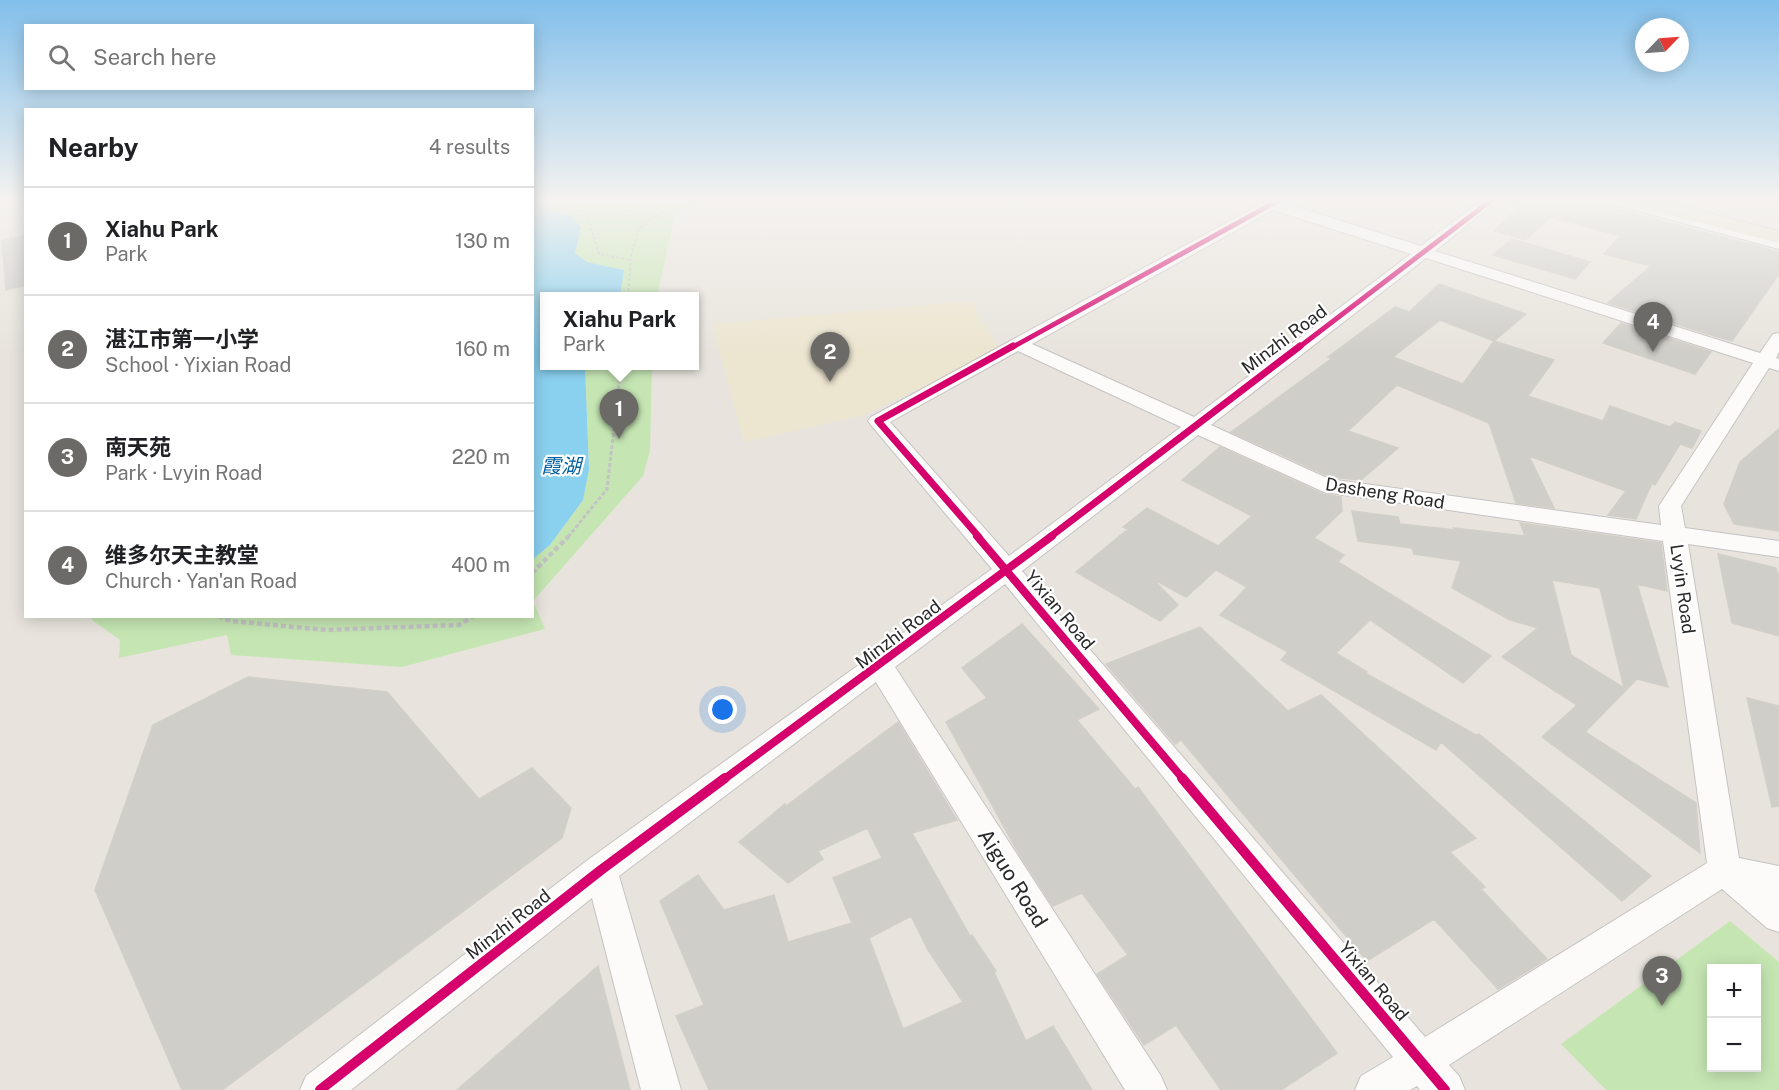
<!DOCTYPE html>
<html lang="en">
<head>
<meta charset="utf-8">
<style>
  body { margin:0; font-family:"Public Sans","Noto Sans SC",sans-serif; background:#f2f2f2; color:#202124 }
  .controls { position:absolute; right:18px; bottom:18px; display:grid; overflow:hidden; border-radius:0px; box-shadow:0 3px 15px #0003 }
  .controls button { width:54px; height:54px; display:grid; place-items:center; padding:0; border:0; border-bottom:2px solid #e0e0e0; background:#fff; color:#202124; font:30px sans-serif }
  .compass { position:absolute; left:1635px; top:18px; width:54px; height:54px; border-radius:50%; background:#fff; box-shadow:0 3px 15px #0003; rotate:65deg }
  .you { position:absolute; left:723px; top:710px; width:21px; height:21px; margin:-15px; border:4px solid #fff; border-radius:50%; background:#1a73e8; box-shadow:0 0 0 9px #1a73e833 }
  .badge { display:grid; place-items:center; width:39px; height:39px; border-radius:50%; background:#6b6a67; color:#fff; font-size:20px; font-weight:700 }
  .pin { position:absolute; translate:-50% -50px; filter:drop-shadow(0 2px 3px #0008) }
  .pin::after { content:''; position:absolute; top:32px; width:21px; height:18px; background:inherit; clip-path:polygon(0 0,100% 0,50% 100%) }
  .popup { position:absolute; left:540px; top:292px; width:159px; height:78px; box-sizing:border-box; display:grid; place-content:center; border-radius:0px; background:#fff; filter:drop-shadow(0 2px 4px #0005); font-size:20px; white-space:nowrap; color:#757577 }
  .popup b { font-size:22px; color:#202124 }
  .popup::after { content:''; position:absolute; left:50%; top:100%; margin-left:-12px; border:12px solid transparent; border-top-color:#fff }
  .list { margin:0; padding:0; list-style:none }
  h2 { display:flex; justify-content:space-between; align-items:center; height:78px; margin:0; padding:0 24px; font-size:26px }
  h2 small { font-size:20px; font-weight:400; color:#757577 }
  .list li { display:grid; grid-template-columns:39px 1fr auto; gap:18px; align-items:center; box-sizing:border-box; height:108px; padding:0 24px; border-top:2px solid #e0e0e0 }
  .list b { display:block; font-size:22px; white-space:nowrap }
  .list p { margin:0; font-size:20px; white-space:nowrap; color:#757577 }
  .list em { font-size:20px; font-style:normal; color:#757577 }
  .icon { flex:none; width:33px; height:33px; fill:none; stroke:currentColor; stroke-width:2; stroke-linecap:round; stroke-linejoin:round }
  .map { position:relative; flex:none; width:1779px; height:1090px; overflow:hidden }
  .search { position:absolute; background:#fff; box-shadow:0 3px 15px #0003; left:24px; top:24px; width:510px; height:66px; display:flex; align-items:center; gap:15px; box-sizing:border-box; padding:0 21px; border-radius:0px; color:#757577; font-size:22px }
  .panel { position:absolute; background:#fff; box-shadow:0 3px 15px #0003; left:24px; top:108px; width:510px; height:510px; border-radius:0px }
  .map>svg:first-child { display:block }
</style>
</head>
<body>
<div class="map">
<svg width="1779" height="1090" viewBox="0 0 1779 1090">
  <rect width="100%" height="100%" fill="#e8e4dd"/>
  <!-- education -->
  <path fill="#ece5d0" d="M971,301L999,349L864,415L744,442L712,324Z"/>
  <!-- green -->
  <path fill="#c5e6b3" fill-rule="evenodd" d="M566,199L631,205L645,199H700L675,216L657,296H620L624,270L587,262L575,253L570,216L551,211L548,206L555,201Z
    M585,366H652L650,451L643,476L533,601L545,629L402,667L231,655L227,635L119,658L120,640L92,620V616H532L533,559L550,545L583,500L589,470Z
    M1730,921L1779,962V1090H1606L1561,1044ZM1712,968H1756V1068H1712Z"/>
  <!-- water -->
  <path fill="#8ad0ef" d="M533,199H566L555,201L548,206L551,211L570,216L581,227L575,253L587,262L624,270L620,296H544V366H585L589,470L583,500L550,545L533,559Z"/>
  <!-- building -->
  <path fill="#d0cec9" stroke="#d2cfc9" stroke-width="1.5" fill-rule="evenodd" d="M1528,199H1579L1779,252V274L1732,341L1721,338L1608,303L1651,266L1604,254L1620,236L1551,217L1526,240L1494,231Z
    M26,235V285L6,290L2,240Z
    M1512,239L1590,262L1575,279L1493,255Z
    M1439,284L1526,314L1494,341L1554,360L1528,396L1603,421L1610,406L1670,427L1675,422L1701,431L1692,448L1680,444L1655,485L1652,483L1636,519L1608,515L1626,491L1529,456L1554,508L1516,503L1489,423L1397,385L1348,431L1398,448L1361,480L1330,477L1231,432L1331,359L1328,357L1395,307L1409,312ZM1440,320L1494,341L1463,384L1393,357Z
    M1621,323L1711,352L1695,374L1603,343Z
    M1779,429V531L1734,524L1724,504L1740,462Z
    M1220,447L1323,494L1341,497L1342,511L1314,538L1344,555L1338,562L1491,656L1463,683L1370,620L1336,653L1367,672L1365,673L1476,735L1479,734L1651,876L1622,901L1441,742L1436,750L1281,660L1288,652L1220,615L1247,587L1216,570L1186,597L1153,579L1178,605L1160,621L1076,572L1128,529L1123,527L1147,508L1218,546L1252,516L1182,480Z
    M1352,511L1398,517L1400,524L1456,530L1454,528L1525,536L1520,523L1661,543L1667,591L1637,584L1668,687L1637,679L1585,732L1696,803L1700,853L1542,737L1577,705L1502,657L1538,628L1510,620L1452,588L1461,561L1414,554L1412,548L1358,541ZM1552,580L1600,588L1624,688L1571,655Z
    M1718,554L1776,568L1779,577V636L1732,623Z
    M1022,624L1099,709L1077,720L1135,789L1138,787L1337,1053L1281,1090H1221L1176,1025L1144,1045L1097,974L1128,955L1082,893L1053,906L1019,854L946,722L987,698L962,668Z
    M1200,627L1288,711L1321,695L1476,838L1450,852L1485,887L1481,889L1547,959L1498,989L1434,919L1367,961L1181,740L1175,744L1106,664Z
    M248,677L387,692L479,799L532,768L571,808L562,838L222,1090H182L95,890L153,725Z
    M1747,698L1779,706V806L1772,807Z
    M898,722L957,820L912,833L970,936L972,935L996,971L994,972L1026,1041L1053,1026L1092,1090H709L676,1016L704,1005L660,901L698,875L724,910L774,895L788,942L852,923L833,878L882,858L867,828L818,851L823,859L788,883L739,842L785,804L786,806ZM911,916L928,950L963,1002L903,1029L869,938Z
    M598,966L630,1090H457Z"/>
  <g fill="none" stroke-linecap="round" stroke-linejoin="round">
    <!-- minor casing -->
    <g stroke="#c5c3c3" stroke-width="2">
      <path id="minor" d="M1258,199H1288L1284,203L1421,246L1483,199H1500L1435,251L1760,353L1773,334L1779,333V352L1776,358L1779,359V371L1769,368L1681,506L1685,528L1779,541V557L1688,544L1739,858L1779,866V932L1767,928L1722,889L1449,1065L1459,1076L1465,1090H1420L1417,1086L1410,1090H1355L1361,1076L1393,1057L1005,584L895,667L1161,1076L1167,1090H1125L876,682L619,876L681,1090H641L592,898L351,1090H300L306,1076L589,859L992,569L871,425L868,421L871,417L1259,205L1257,202ZM1273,210L1411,254L1194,417L1032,344ZM1426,258L1753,363L1659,506L1661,525L1329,479L1211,425ZM1018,351L1181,427L1009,556L890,422ZM1198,435L1324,492L1663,541L1707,863L1425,1037L1022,571Z
        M1603,199H1629L1779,239V249L1605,202Z"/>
    </g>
    <!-- major casing -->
    <g stroke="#c4c2c0" stroke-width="2">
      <path id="major" d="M1620,199H1653L1779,231V243L1623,203Z"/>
    </g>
    <!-- path-far2 -->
    <path stroke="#c4c3c3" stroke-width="2" stroke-dasharray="3 2" stroke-linecap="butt" d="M539,199L586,212L599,254L631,260
      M584,211C614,215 636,213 663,199
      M628,296L631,255L639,228L680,199"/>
    <!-- path-far1 -->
    <path stroke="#c4c3c3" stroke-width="3" stroke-dasharray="4 2" stroke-linecap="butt" d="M568,537L607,489L621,366"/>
    <!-- path -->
    <path stroke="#c4c3c3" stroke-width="4.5" stroke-dasharray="5 3" stroke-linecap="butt" d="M532,573L569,536
      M218,616L231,621L326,630L459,625L473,616"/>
    <!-- minor -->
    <use href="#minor" fill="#fcfbfa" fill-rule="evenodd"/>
    <!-- major -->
    <use href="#major" fill="#e7e3d1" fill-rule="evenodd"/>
    <!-- cycleway-far3 casing -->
    <g stroke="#fff" stroke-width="8">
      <path id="cycleway-far3" d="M1011,348L1281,199
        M1298,348L1493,199"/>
    </g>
    <!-- cycleway-far2 casing -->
    <g stroke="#fff" stroke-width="10">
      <path id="cycleway-far2" d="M979,537L878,421L1013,346
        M1050,537L1300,346"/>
    </g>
    <!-- cycleway-far1 casing -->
    <g stroke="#fff" stroke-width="12">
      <path id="cycleway-far1" d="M977,536L1184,780
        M723,780L1052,536"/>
    </g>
    <!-- cycleway casing -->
    <g stroke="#fff" stroke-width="14">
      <path id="cycleway" d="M1182,778L1445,1090
        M320,1090L601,870L725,778"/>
    </g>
    <!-- cycleway-far3 -->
    <use href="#cycleway-far3" stroke="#d6006c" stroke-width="5"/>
    <!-- cycleway-far2 -->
    <use href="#cycleway-far2" stroke="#d6006c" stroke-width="7"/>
    <!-- cycleway-far1 -->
    <use href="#cycleway-far1" stroke="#d6006c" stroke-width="8"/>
    <!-- cycleway -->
    <use href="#cycleway" stroke="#d6006c" stroke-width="10"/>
  </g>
  <!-- sky -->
  <linearGradient id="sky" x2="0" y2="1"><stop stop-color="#82bfeb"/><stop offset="0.57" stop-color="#f5f3f0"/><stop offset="1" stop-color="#f5f3f0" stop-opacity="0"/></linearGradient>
  <rect width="1779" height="352" fill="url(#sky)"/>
  <g text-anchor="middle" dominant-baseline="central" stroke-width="4.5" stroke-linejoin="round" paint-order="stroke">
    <!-- street labels -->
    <g font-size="18" fill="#282828" stroke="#fff">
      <text transform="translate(1284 339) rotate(-37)">Minzhi Road</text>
      <text transform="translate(1385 493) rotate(9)">Dasheng Road</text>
      <text transform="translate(1683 589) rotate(82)">Lvyin Road</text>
      <text transform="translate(1060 610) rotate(50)">Yixian Road</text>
      <text transform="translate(898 634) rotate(-37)">Minzhi Road</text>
      <text transform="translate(508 924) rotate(-38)">Minzhi Road</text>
      <text transform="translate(1374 981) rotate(50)">Yixian Road</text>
    </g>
    <!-- water labels -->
    <g font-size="20" font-style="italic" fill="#0361a1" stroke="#fff">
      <text x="561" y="466">霞湖</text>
    </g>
    <!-- near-street labels -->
    <g font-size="21" fill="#282828" stroke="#fff">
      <text transform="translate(1013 878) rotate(58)">Aiguo Road</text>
    </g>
  </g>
</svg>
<div class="controls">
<button>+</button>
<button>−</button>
</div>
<svg class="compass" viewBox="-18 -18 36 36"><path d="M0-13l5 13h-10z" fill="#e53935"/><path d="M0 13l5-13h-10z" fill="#757577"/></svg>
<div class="you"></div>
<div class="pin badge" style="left:619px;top:439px">1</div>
<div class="popup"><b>Xiahu Park</b>Park</div>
<div class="pin badge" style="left:830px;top:382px">2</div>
<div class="pin badge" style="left:1662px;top:1006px">3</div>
<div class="pin badge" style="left:1653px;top:352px">4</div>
<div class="search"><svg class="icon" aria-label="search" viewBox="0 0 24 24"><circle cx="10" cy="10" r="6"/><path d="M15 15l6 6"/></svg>Search here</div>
<section class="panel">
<h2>Nearby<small>4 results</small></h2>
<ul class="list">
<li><span class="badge">1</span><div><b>Xiahu Park</b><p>Park</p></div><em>130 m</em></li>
<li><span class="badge">2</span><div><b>湛江市第一小学</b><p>School · Yixian Road</p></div><em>160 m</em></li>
<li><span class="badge">3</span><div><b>南天苑</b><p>Park · Lvyin Road</p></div><em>220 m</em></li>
<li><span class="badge">4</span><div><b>维多尔天主教堂</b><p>Church · Yan'an Road</p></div><em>400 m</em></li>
</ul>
</section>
</div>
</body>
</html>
